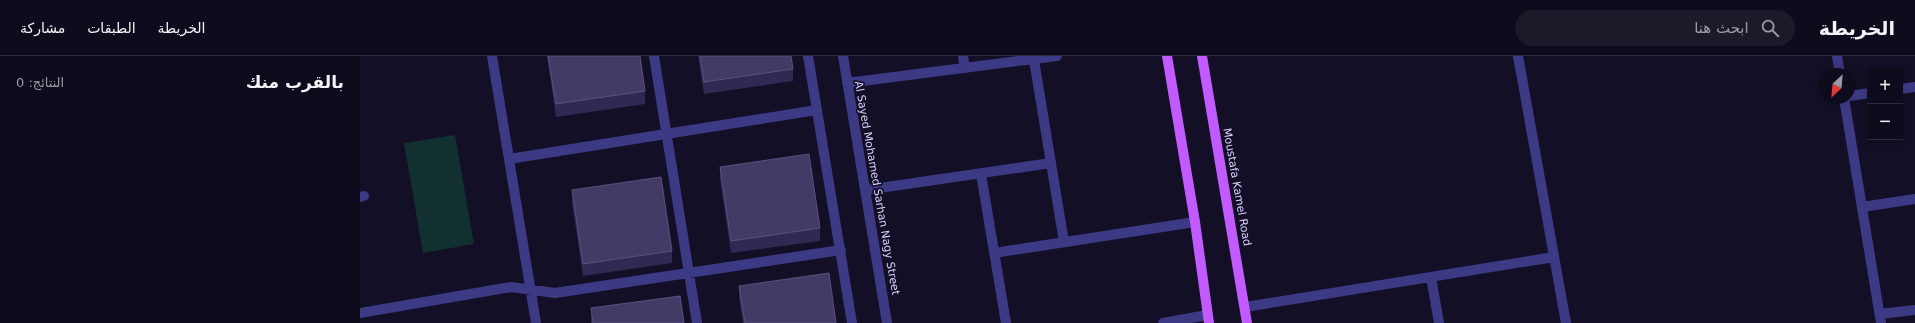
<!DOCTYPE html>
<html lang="ar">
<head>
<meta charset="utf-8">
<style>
  body { margin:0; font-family:"DejaVu Sans",Cairo,sans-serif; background:#1c1929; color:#f1f3f6; direction:rtl }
  .controls { position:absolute; right:12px; top:12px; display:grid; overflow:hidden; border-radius:0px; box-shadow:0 2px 6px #0003 }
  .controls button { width:36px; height:36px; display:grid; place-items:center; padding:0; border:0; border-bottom:1px solid #2e2b3b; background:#0e0b1c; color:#f1f3f6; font:20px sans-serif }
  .compass { position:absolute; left:1459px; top:12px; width:36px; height:36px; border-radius:50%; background:#0e0b1c; box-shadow:0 2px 6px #0003; rotate:206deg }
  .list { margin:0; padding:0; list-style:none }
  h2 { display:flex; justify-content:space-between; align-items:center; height:52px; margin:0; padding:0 16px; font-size:17px }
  h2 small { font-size:13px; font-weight:400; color:#9b9ba3 }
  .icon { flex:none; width:22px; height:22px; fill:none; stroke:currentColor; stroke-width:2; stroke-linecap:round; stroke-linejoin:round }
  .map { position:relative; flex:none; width:1555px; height:267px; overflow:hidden; direction:ltr }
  header { display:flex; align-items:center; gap:24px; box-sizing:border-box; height:56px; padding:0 20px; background:#0e0b1c; border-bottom:1px solid #2e2b3b }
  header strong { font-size:19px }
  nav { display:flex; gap:22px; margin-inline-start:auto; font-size:14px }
  .search { width:280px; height:36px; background:#1c1929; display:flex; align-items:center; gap:10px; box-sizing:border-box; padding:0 14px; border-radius:22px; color:#9b9ba3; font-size:15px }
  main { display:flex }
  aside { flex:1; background:#0e0b1c }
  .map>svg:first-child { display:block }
</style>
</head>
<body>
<header>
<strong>الخريطة</strong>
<div class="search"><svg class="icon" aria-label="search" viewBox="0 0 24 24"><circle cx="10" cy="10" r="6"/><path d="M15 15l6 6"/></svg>ابحث هنا</div>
<nav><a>الخريطة</a><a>الطبقات</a><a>مشاركة</a></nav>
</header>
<main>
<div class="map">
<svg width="1555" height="267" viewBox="0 0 1555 267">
  <rect width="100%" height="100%" fill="#130f26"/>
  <!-- green -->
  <path fill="#12302f" d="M95,79L114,188L63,197L44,87Z"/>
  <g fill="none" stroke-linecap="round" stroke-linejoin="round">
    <!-- service -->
    <path stroke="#3d3a85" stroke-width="10" d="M0,141L4,140"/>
    <!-- minor -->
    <path stroke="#3d3a85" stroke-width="10" d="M132,0L176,267
      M294,0L337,267
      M448,0L492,267
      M483,0L527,267
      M603,0L605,12
      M1158,0L1206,267
      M1477,0L1480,18
      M674,4L704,186
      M487,27L697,0
      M1540,33L1555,31
      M1489,40L1510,37
      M1484,42L1521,267
      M149,103L457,54
      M621,118L646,267
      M506,134L691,107
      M1502,151L1555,143
      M634,197L835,166
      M1071,221L1079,267
      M885,251L1194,201
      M0,257L151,231L195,237L481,194
      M1520,258L1555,254
      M803,267L847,259"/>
    <!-- primary -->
    <path stroke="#c25bff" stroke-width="10" d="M807,0L835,166L849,267
      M842,0L887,267"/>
  </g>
  <!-- wall -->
  <path fill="#312854" d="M187,0H280L285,35V48L196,61Z
    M338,0H431L433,13V25L344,38Z
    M360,111L460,172V185L371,197L360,123Z
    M212,134L312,195V207L223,220L212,146Z
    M379,230L476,267H383L379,242Z
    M231,252L324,267H231Z"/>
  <!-- building -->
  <path fill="#433a66" stroke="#5a527e" d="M188,0H280L285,35L196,48Z
    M340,0H431L433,13L344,26Z
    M449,98L460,172L371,185L360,111Z
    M301,121L312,195L223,208L212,134Z
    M469,217L476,267H385L379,230Z
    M320,240L324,267H233L231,252Z"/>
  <g text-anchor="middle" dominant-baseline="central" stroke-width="3.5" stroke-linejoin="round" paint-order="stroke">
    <!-- street labels -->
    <g font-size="11" fill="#d9d4ff" stroke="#130f26">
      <text transform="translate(877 131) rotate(80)">Moustafa Kamel Road</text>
      <text transform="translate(517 132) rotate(80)">Al Sayed Mohamed Sarhan Nagy Street</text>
    </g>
  </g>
</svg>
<div class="controls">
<button>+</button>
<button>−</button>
</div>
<svg class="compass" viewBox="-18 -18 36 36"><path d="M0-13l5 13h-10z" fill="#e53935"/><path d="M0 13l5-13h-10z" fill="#9b9ba3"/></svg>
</div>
<aside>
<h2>بالقرب منك<small>النتائج: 0</small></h2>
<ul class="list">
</ul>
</aside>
</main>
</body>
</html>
